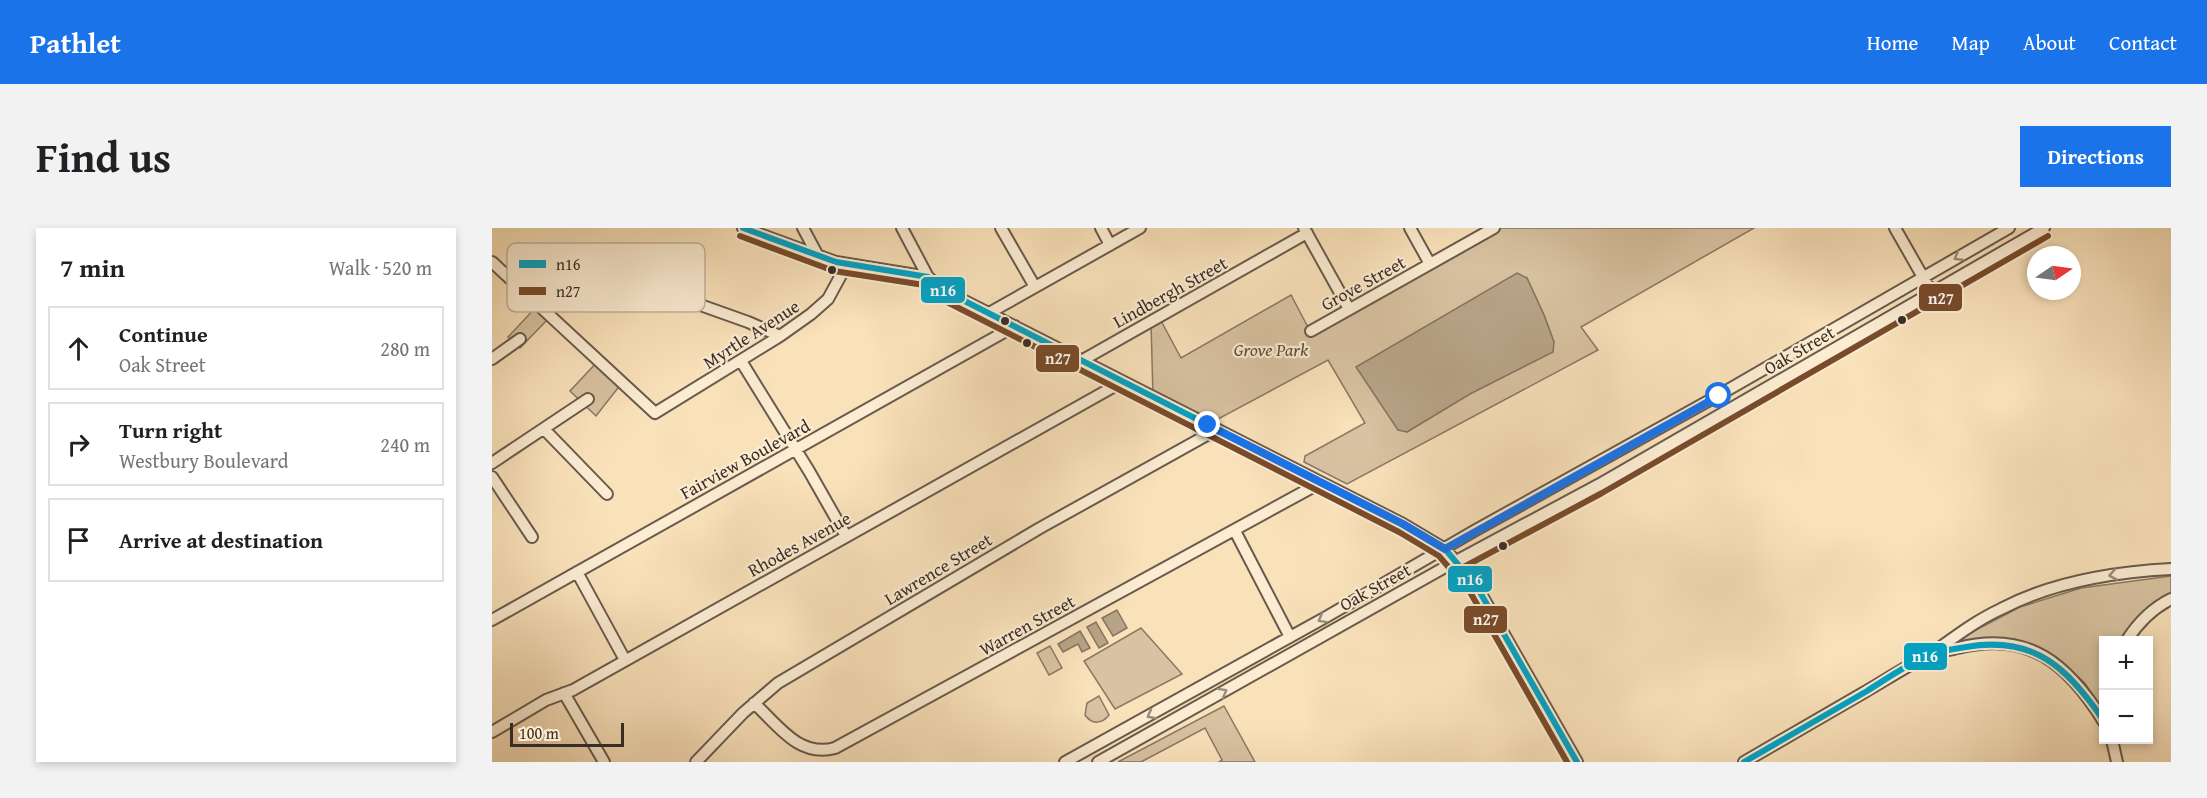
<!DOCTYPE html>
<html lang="en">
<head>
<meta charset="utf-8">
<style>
  body { margin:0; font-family:"Gentium Book Plus",serif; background:#f2f2f2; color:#202124 }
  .controls { position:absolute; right:18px; bottom:18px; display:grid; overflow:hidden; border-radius:0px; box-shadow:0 3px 9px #0003 }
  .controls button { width:54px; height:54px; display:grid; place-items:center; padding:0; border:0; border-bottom:2px solid #e0e0e0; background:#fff; color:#202124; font:30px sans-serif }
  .compass { position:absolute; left:1535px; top:18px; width:54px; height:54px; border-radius:50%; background:#fff; box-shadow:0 3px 9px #0003; rotate:77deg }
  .scale { position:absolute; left:18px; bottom:15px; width:114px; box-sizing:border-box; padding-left:6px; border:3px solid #392d27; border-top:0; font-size:16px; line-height:21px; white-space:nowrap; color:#392d27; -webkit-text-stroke:4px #fbecd2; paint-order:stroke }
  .stop { position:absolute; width:18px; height:18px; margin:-14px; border:4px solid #1a73e8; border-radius:50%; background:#fff }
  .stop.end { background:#1a73e8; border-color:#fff; box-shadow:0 2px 6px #0008 }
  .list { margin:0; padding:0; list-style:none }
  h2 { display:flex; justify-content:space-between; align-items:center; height:78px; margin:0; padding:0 24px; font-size:26px }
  h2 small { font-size:20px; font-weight:400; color:#757577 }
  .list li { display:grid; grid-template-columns:39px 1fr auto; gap:18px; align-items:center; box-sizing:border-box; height:84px; margin:0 12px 12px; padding:0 12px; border:2px solid #e0e0e0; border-radius:0px }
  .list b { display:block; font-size:22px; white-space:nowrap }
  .list p { margin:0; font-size:20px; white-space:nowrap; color:#757577 }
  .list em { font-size:20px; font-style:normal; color:#757577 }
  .icon { flex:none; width:33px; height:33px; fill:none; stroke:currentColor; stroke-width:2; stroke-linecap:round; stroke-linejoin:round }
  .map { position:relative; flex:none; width:1679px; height:534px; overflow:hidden; border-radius:0px }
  header { display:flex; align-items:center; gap:36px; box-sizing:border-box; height:84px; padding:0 30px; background:#1a73e8; color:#fff }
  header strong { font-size:28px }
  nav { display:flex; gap:33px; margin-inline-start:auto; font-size:21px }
  .intro { display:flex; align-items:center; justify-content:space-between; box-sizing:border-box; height:144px; padding:0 36px }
  h1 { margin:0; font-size:42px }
  .button { padding:15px 27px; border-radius:0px; background:#1a73e8; color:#fff; font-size:21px; font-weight:700 }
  main { display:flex; gap:36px; padding:0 36px }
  aside { flex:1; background:#fff; border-radius:0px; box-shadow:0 3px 9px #0003 }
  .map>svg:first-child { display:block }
</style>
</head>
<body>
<header>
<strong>Pathlet</strong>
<nav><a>Home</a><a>Map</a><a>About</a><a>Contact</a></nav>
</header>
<div class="intro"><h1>Find us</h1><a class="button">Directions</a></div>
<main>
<aside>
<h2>7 min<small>Walk · 520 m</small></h2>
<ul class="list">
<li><svg class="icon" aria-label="ahead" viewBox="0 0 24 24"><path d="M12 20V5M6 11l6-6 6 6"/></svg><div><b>Continue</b><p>Oak Street</p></div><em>280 m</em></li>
<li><svg class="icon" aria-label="right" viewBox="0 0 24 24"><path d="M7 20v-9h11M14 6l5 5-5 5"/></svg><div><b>Turn right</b><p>Westbury Boulevard</p></div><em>240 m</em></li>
<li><svg class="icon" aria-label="arrive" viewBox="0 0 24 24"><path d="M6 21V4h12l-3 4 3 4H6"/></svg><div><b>Arrive at destination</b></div></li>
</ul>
</aside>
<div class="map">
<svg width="1679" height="534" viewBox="0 0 1679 534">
  <rect width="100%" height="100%" fill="#f9e1ba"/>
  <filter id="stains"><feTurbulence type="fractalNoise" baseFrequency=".00333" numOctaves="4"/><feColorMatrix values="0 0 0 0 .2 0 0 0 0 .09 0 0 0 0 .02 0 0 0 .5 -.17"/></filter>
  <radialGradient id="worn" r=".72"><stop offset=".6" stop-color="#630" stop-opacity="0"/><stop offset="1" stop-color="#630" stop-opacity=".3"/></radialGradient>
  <!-- green -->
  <path fill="#d8c2a1" stroke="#887864" stroke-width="1.5" fill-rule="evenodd" d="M1002,0H1262L1089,99L1106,122L855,256L812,234L813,228L873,195L836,132L715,197L661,169L659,94L667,89L689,130L799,67L818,103ZM1035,50L1052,87L1062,114L915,204Z
    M45,78L57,90L28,120L16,109Z
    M105,134L129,156L104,188L78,163Z
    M1679,348V365C1656,374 1642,393 1628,412H1612L1611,478L1609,479L1592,454L1557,425L1523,411L1476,412L1457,416L1528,379L1589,360Z
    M649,400L690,446L623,481L592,433Z
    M558,418L570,440L557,447L545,425Z
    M607,468L617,487C610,496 600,497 593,487L595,475Z
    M732,478L763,534H727L730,532L713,500L649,534H626Z"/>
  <!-- water -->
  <path fill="#b8a488" stroke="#857461" stroke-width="1.5" d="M1025,45L1035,50L1052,87L1062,114L1061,124L978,166L915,204L906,202L864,139Z
    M625,382L635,400L621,408L610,390Z
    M604,394L616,415L607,420L595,399Z
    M588,403L598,420L590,424L586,416L571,424L566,416Z"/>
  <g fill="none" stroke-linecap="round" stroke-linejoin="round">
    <!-- minor casing -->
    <g stroke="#695a4c" stroke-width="14">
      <path id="minor" d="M251,0L344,34L436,49L449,61L911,296L953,321L985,359L1085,534
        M311,0L326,28
        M410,0L436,49
        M509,0L543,59
        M609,0L618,17
        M812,0L857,81
        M918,0L938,36
        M1403,0L1440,65
        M0,34L163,185L288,108L319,86L336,71L355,36
        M24,57L169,63L256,94L288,108
        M497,85L648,0
        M819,103L1002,0
        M0,131L28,111
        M249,133L317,243L354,308
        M589,133L815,5
        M52,201L115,266
        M0,235L96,171
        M0,249L40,309
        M743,303L798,409
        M85,344L133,432
        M0,392L523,98
        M1635,412C1646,395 1661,380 1679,371
        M1443,423C1464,408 1485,392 1509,381C1560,354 1622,344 1679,341
        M72,465L112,534
        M262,475C286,497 307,530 343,520L828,255
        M0,504L54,472L81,462L630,154
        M1620,512L1625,534
        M204,534L251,485L286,455L548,300L724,202
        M573,534L834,389L982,303L1227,167L1517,0
        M606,534L964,333L1106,257L1552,0
        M1252,534C1292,511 1331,488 1371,465C1392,453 1413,439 1435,428C1444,424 1456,422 1466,420C1537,402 1576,436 1612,494"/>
    </g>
    <!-- minor -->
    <use href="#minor" stroke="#fbecd2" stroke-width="10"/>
    <!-- bus-1 casing -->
    <g stroke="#fbecd2" stroke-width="10">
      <path id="bus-1" d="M251,0L344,34L436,49L449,61L911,296L953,321L985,359L1085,534
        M1252,534C1293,510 1334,487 1375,463C1394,451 1413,438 1434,428C1446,423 1461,421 1474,419C1542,407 1576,440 1612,493"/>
    </g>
    <!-- bus-2 casing -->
    <g stroke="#fbecd2" stroke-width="10">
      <path id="bus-2" d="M248,8L342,43L432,57L445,69L907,304L947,328L978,364L1075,534
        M968,341L1110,265L1556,8"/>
    </g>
    <!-- bus-1 -->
    <use href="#bus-1" stroke="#03a3c6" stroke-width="6"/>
    <!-- bus-2 -->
    <use href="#bus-2" stroke="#7a4b2a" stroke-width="6"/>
  </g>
  <!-- one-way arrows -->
  <defs><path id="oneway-chevron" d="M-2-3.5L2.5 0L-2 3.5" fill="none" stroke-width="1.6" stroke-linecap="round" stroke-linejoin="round" transform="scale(1.5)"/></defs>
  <g stroke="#9a8c7c">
    <use href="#oneway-chevron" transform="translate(1466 29) rotate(150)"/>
    <use href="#oneway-chevron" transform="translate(1621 347) rotate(170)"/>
    <use href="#oneway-chevron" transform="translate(830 391) rotate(151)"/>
    <use href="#oneway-chevron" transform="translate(731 464) rotate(-29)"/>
    <use href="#oneway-chevron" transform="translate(659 487) rotate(152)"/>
  </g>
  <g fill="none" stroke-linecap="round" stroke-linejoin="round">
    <!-- route -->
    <path stroke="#1a73e8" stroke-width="8" d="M716,197L911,296L953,321L1227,168"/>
  </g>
  <!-- markers -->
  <g fill="#392d27" stroke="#fbecd2" stroke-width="2">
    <circle cx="340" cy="42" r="5"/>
    <circle cx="1410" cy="92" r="5"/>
    <circle cx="513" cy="93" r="5"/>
    <circle cx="535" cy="115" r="5"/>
    <circle cx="1011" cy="318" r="5"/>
  </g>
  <g text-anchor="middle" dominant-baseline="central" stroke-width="4.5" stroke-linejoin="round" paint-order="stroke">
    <!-- street labels -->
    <g font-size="18" fill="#392d27" stroke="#fbecd2">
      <text transform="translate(871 55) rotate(-29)">Grove Street</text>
      <text transform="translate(678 64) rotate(-29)">Lindbergh Street</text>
      <text transform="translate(259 106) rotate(-33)">Myrtle Avenue</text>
      <text transform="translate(1307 122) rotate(-30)">Oak Street</text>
      <text transform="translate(253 231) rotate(-29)">Fairview Boulevard</text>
      <text transform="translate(307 316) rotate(-29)">Rhodes Avenue</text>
      <text transform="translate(446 341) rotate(-31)">Lawrence Street</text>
      <text transform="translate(883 359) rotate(-29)">Oak Street</text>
      <text transform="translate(535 397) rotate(-29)">Warren Street</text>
    </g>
    <!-- park labels -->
    <g font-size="18" font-style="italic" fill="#594b3f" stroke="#fbecd2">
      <text x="779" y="121">Grove Park</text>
    </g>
  </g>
  <!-- legend -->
  <rect x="15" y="15" width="198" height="69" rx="9" fill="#fbecd2" stroke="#c1b39f" stroke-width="1.5"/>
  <rect x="27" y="32" width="27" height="8" fill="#03a3c6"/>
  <rect x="27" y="59" width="27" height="8" fill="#7a4b2a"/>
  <g font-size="16" fill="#392d27">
    <text x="64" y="42">n16</text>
    <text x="64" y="69">n27</text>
  </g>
  <g stroke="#fbecd2" stroke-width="2">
    <rect x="428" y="48" width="46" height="28" rx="6" fill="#03a3c6"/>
    <rect x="1426" y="55" width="45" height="29" rx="6" fill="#7a4b2a"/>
    <rect x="543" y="116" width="45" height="29" rx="6" fill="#7a4b2a"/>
    <rect x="955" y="337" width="46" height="28" rx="6" fill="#03a3c6"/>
    <rect x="971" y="377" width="45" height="29" rx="6" fill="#7a4b2a"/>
    <rect x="1411" y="414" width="45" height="29" rx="6" fill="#03a3c6"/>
  </g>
  <g font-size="16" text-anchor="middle" font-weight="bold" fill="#fff">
    <text x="451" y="68">n16</text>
    <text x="1449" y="76">n27</text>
    <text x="566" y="136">n27</text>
    <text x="978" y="357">n16</text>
    <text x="994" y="397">n27</text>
    <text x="1433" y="434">n16</text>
  </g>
  <rect width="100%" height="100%" filter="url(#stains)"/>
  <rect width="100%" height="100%" fill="url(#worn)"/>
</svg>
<div class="controls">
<button>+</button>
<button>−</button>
</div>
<svg class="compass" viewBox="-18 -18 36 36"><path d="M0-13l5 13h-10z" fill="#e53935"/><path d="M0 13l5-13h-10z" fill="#757577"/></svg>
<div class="scale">100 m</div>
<div class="stop" style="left:1227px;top:168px"></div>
<div class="stop end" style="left:716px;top:197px"></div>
</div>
</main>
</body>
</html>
